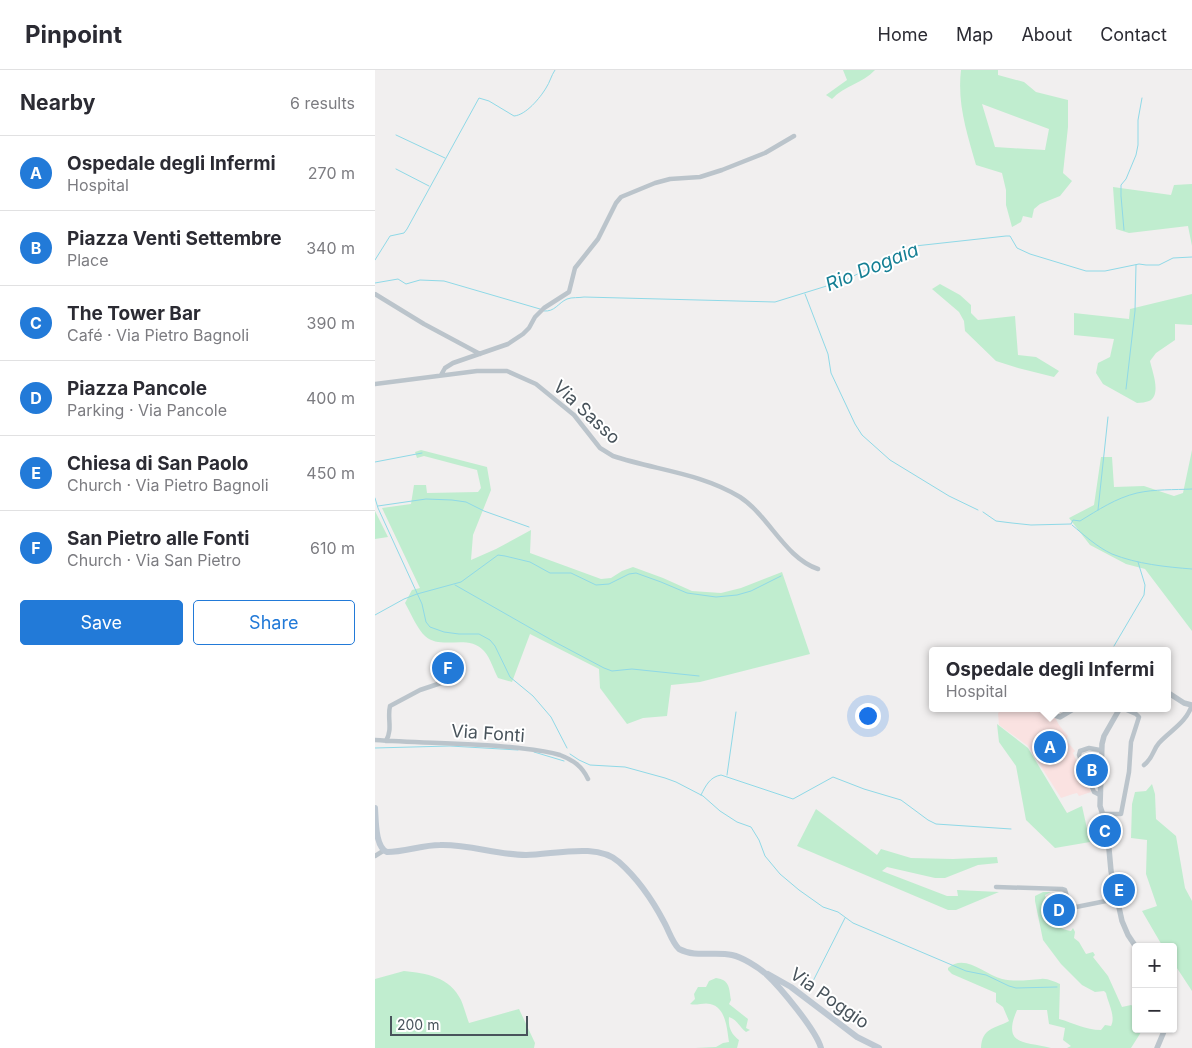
<!DOCTYPE html>
<html lang="en">
<head>
<meta charset="utf-8">
<style>
  body { margin:0; font-family:Inter,sans-serif; background:#f2f2f3; color:#2b2b33 }
  .controls { position:absolute; right:15px; bottom:15px; display:grid; overflow:hidden; border-radius:5px; box-shadow:0 1px 4px #0004 }
  .controls button { width:45px; height:45px; display:grid; place-items:center; padding:0; border:0; border-bottom:1px solid #e1e1e2; background:#fff; color:#2b2b33; font:25px sans-serif }
  .scale { position:absolute; left:15px; bottom:12px; width:138px; box-sizing:border-box; padding-left:5px; border:2px solid #48535b; border-top:0; font-size:14px; line-height:18px; white-space:nowrap; color:#48535b; -webkit-text-stroke:4px #fff; paint-order:stroke }
  .you { position:absolute; left:492px; top:645px; width:18px; height:18px; margin:-12px; border:4px solid #fff; border-radius:50%; background:#1a73e8; box-shadow:0 0 0 8px #1a73e833 }
  .badge { display:grid; place-items:center; width:32px; height:32px; border-radius:50%; background:#227ad8; color:#fff; font-size:16px; font-weight:700 }
  .pin { position:absolute; translate:-50% -50%; border:2px solid #fff; box-shadow:0 1px 5px #0006 }
  .popup { position:absolute; left:554px; top:577px; width:242px; height:65px; box-sizing:border-box; display:grid; place-content:center; border-radius:5px; background:#fff; filter:drop-shadow(0 1px 4px #0005); font-size:16px; white-space:nowrap; color:#7c7c81 }
  .popup b { font-size:19px; color:#2b2b33 }
  .popup::after { content:''; position:absolute; left:50%; top:100%; margin-left:-10px; border:10px solid transparent; border-top-color:#fff }
  .list { margin:0; padding:0; list-style:none }
  h2 { display:flex; justify-content:space-between; align-items:center; height:65px; margin:0; padding:0 20px; font-size:21px }
  h2 small { font-size:16px; font-weight:400; color:#7c7c81 }
  .list li { display:grid; grid-template-columns:32px 1fr auto; gap:15px; align-items:center; box-sizing:border-box; height:75px; padding:0 20px; border-top:1px solid #e1e1e2 }
  .list b { display:block; font-size:19px; white-space:nowrap }
  .list p { margin:0; font-size:16px; white-space:nowrap; color:#7c7c81 }
  .list em { font-size:16px; font-style:normal; color:#7c7c81 }
  .actions { display:flex; gap:10px; padding:15px 20px }
  .actions a { flex:1; padding:11px 0; border:1px solid #227ad8; border-radius:5px; text-align:center; font-size:18px; color:#227ad8 }
  .actions .main { background:#227ad8; color:#fff }
  .map { position:relative; flex:none; width:817px; height:978px; overflow:hidden }
  header { display:flex; align-items:center; gap:30px; box-sizing:border-box; height:70px; padding:0 25px; background:#fff; border-bottom:1px solid #e1e1e2 }
  header strong { font-size:24px }
  nav { display:flex; gap:28px; margin-inline-start:auto; font-size:18px }
  main { display:flex }
  aside { flex:1; background:#fff }
  .map>svg:first-child { display:block }
</style>
</head>
<body>
<header>
<strong>Pinpoint</strong>
<nav><a>Home</a><a>Map</a><a>About</a><a>Contact</a></nav>
</header>
<main>
<aside>
<h2>Nearby<small>6 results</small></h2>
<ul class="list">
<li><span class="badge">A</span><div><b>Ospedale degli Infermi</b><p>Hospital</p></div><em>270 m</em></li>
<li><span class="badge">B</span><div><b>Piazza Venti Settembre</b><p>Place</p></div><em>340 m</em></li>
<li><span class="badge">C</span><div><b>The Tower Bar</b><p>Café · Via Pietro Bagnoli</p></div><em>390 m</em></li>
<li><span class="badge">D</span><div><b>Piazza Pancole</b><p>Parking · Via Pancole</p></div><em>400 m</em></li>
<li><span class="badge">E</span><div><b>Chiesa di San Paolo</b><p>Church · Via Pietro Bagnoli</p></div><em>450 m</em></li>
<li><span class="badge">F</span><div><b>San Pietro alle Fonti</b><p>Church · Via San Pietro</p></div><em>610 m</em></li>
</ul>
<div class="actions"><a class="main">Save</a><a>Share</a></div>
</aside>
<div class="map">
<svg width="817" height="978" viewBox="0 0 817 978">
  <rect width="100%" height="100%" fill="#f1efef"/>
  <!-- medical -->
  <path fill="#fae2e1" d="M629,638H675L684,655L693,666L691,670L700,681L698,683L716,722L704,726L702,723L698,724L686,728L653,676L624,655L623,643Z"/>
  <!-- green -->
  <path fill="#c0edcf" fill-rule="evenodd" d="M468,0H500C488,13 469,16 457,29L451,25L472,10Z
    M586,0H623V5L649,12L661,22L693,30V57L688,103L697,111L685,126L665,134L659,139L657,148L648,146L646,152L637,157L631,135V120L627,103L601,95C592,63 582,34 586,0ZM607,34L674,59L670,80L620,77Z
    M817,114V176L813,156L754,163L741,159L738,117L796,125L799,115Z
    M565,214L585,225L596,235V243L603,250L640,246L643,285L661,287L684,301L679,307L643,298L621,291L590,261L589,251L584,242L557,219Z
    M817,224V255L800,254V270L781,283L775,291C777,301 787,325 774,331C771,332 766,333 762,333L728,314L721,303L723,293L735,287L739,269L699,265V243L754,249L755,239Z
    M46,380L112,397L116,420L98,465L96,490L121,479L156,460L155,483L226,509L236,508L247,501L258,497L288,508L317,521L346,523L366,518L407,502L435,584L325,612L296,615L292,646L268,648L252,654L225,618L224,599L155,564L137,612L123,608C118,599 116,589 109,581C93,563 67,581 50,566C43,560 35,542 30,533L37,520L45,518L7,438L36,434L39,415H51L52,423L103,422L106,418L102,400L49,386L42,388L40,382Z
    M817,380V561L770,499L751,494L715,475L694,448L719,435L726,387H737L739,417L769,416L799,426L808,423Z
    M0,441L13,467L0,469Z
    M622,654L653,678L692,743L707,736L715,772L680,778L651,750L641,696L624,672Z
    M777,714L780,724L781,749L801,766L810,818L817,831V921L798,892V877H788L767,841L782,836L771,804L772,770L756,768L757,734L760,722L771,721Z
    M441,739L502,785L506,779L536,788L578,789L622,787L623,793L603,795L570,808H560L512,797L507,801L572,826H583L582,820L624,822L581,840H573L422,776Z
    M668,822H676L670,825C675,843 675,858 696,861L698,858L700,862L699,868L704,872L711,884L718,882L720,885L718,887L733,906L747,937L756,935L761,938V959H768L756,978H692L696,976L688,970L690,958L674,954L672,940H642C626,977 652,971 676,978H606C607,958 619,959 634,951L628,937L621,932V923L577,904L573,900V898C590,883 609,904 627,909C640,912 653,910 666,909C672,908 680,912 685,914L684,949C699,953 710,960 726,960L730,955L736,956C741,946 733,933 731,923L729,921L720,922L707,915L686,894L668,870L660,831V826Z
    M29,901C51,903 75,907 86,930C89,937 91,945 94,953L144,939L160,973L159,978H0V909Z
    M341,908C355,910 354,918 356,930L354,934L373,949L371,958L375,960L371,962C364,957 364,951 354,947C353,957 356,964 364,970L362,978H320L341,977L348,973L354,972C352,959 351,937 335,934C329,932 322,936 315,934L320,929L319,924L323,917H331L334,911Z"/>
  <g fill="none" stroke-linecap="round" stroke-linejoin="round">
    <!-- stream -->
    <path stroke="#8fd9e7" stroke-width="1" d="M21,65L70,88
      M21,99L54,116
      M749,160L746,126V115L751,109L761,85L763,75V50L767,28
      M0,190L15,166L29,163L32,159L104,28L114,31L139,46C151,45 165,28 171,18C175,12 176,6 180,0
      M0,213L23,209L31,214L45,210L69,211L165,239
      M430,224L453,284L456,303L480,354L487,365L515,390L574,426L603,440
      M169,241C180,242 183,233 192,229C197,227 204,228 209,227L400,232L471,210L528,180L540,176L631,166H635L642,178L655,184L711,201H730L764,194L771,195H784L798,188L817,187
      M751,319L760,241L761,195
      M0,392L47,383
      M0,428L3,438L47,534L51,552L55,557L69,562L84,564H104L115,570L120,576L135,607L158,626L176,647L192,678
      M3,436L51,429L77,430L91,432L109,441L154,457
      M723,440L733,347
      M608,442L621,451L637,453L656,455L696,454L698,450L705,451C723,440 741,428 762,423C780,419 799,420 817,419
      M697,455C709,465 722,477 737,484C762,494 791,497 817,499
      M80,515L180,572L229,598L237,601L257,599L324,606
      M0,545L29,529L42,524L86,512L123,485L130,486L155,492L175,503H196L221,515L234,514L254,504L261,503L286,512L312,523L341,527L362,525L376,521L406,506
      M739,576L769,525L770,515L763,492
      M0,678L75,676L143,680
      M159,682L189,691
      M195,684L204,690L215,695L250,697L290,708L301,712L328,726L345,741L362,752L376,757L384,770L390,786L405,804L424,820L448,837L463,842L478,853L591,901L611,905L634,916L641,918L682,917
      M352,705L361,642
      M326,725C331,715 335,707 346,705L418,729L458,707L489,719L526,730L553,750L561,754L636,759
      M433,921L470,848"/>
    <!-- minor -->
    <path stroke="#bbc4cb" stroke-width="4.5" d="M0,224L49,254L105,284
      M66,305L70,298L78,293L133,274L148,264L154,258L160,247L169,238L194,222L200,198L223,169L241,133L246,127L280,113L295,109L325,107L347,100L390,83L419,66
      M0,314L102,301H132L161,314L199,345L225,378L238,386C280,400 326,403 365,427C394,446 410,488 443,499
      M0,670C45,673 90,673 135,677C151,679 169,680 185,685C198,690 207,696 213,709
      M11,671C18,659 12,648 15,636L45,620L84,607
      M725,680L714,678L705,681L704,685L719,722L725,725
      M769,695C779,687 777,681 784,673C796,660 811,653 817,635
      M728,744H746L754,702L756,672L764,647L761,644L747,638
      M0,786L8,781
      M621,817L687,819L690,820L695,836L701,837L741,829"/>
    <!-- tertiary -->
    <path stroke="#bbc4cb" stroke-width="5.5" d="M792,622L809,633L817,635
      M681,638L679,645L685,647L700,638
      M745,638L729,666L727,674L725,736L732,757L736,801L747,851L753,865L761,877
      M782,978L790,959"/>
    <!-- secondary -->
    <path stroke="#bec8d2" stroke-width="6" d="M0,738C1,750 0,777 12,782C30,782 47,775 65,775C94,774 122,785 151,785C178,785 222,772 244,792C262,808 278,831 289,852C294,861 297,872 304,879C321,888 339,881 357,885C367,887 383,897 391,904C405,917 441,960 446,978
      M393,904L416,917L482,967L504,978"/>
  </g>
  <g text-anchor="middle" dominant-baseline="central" stroke-width="4" stroke-linejoin="round" paint-order="stroke">
    <!-- street labels -->
    <g font-size="18" fill="#48535b" stroke="#fff">
      <text transform="translate(212 342) rotate(43)">Via Sasso</text>
      <text transform="translate(113 663) rotate(4)">Via Fonti</text>
      <text transform="translate(455 928) rotate(35)">Via Poggio</text>
    </g>
    <!-- water labels -->
    <g font-size="19" font-style="italic" fill="#147f94" stroke="#fff">
      <text transform="translate(497 197) rotate(-22)">Rio Dogaia</text>
    </g>
  </g>
</svg>
<div class="controls">
<button>+</button>
<button>−</button>
</div>
<div class="scale">200 m</div>
<div class="you"></div>
<div class="pin badge" style="left:675px;top:677px">A</div>
<div class="popup"><b>Ospedale degli Infermi</b>Hospital</div>
<div class="pin badge" style="left:717px;top:700px">B</div>
<div class="pin badge" style="left:730px;top:761px">C</div>
<div class="pin badge" style="left:684px;top:840px">D</div>
<div class="pin badge" style="left:744px;top:820px">E</div>
<div class="pin badge" style="left:73px;top:598px">F</div>
</div>
</main>
</body>
</html>
